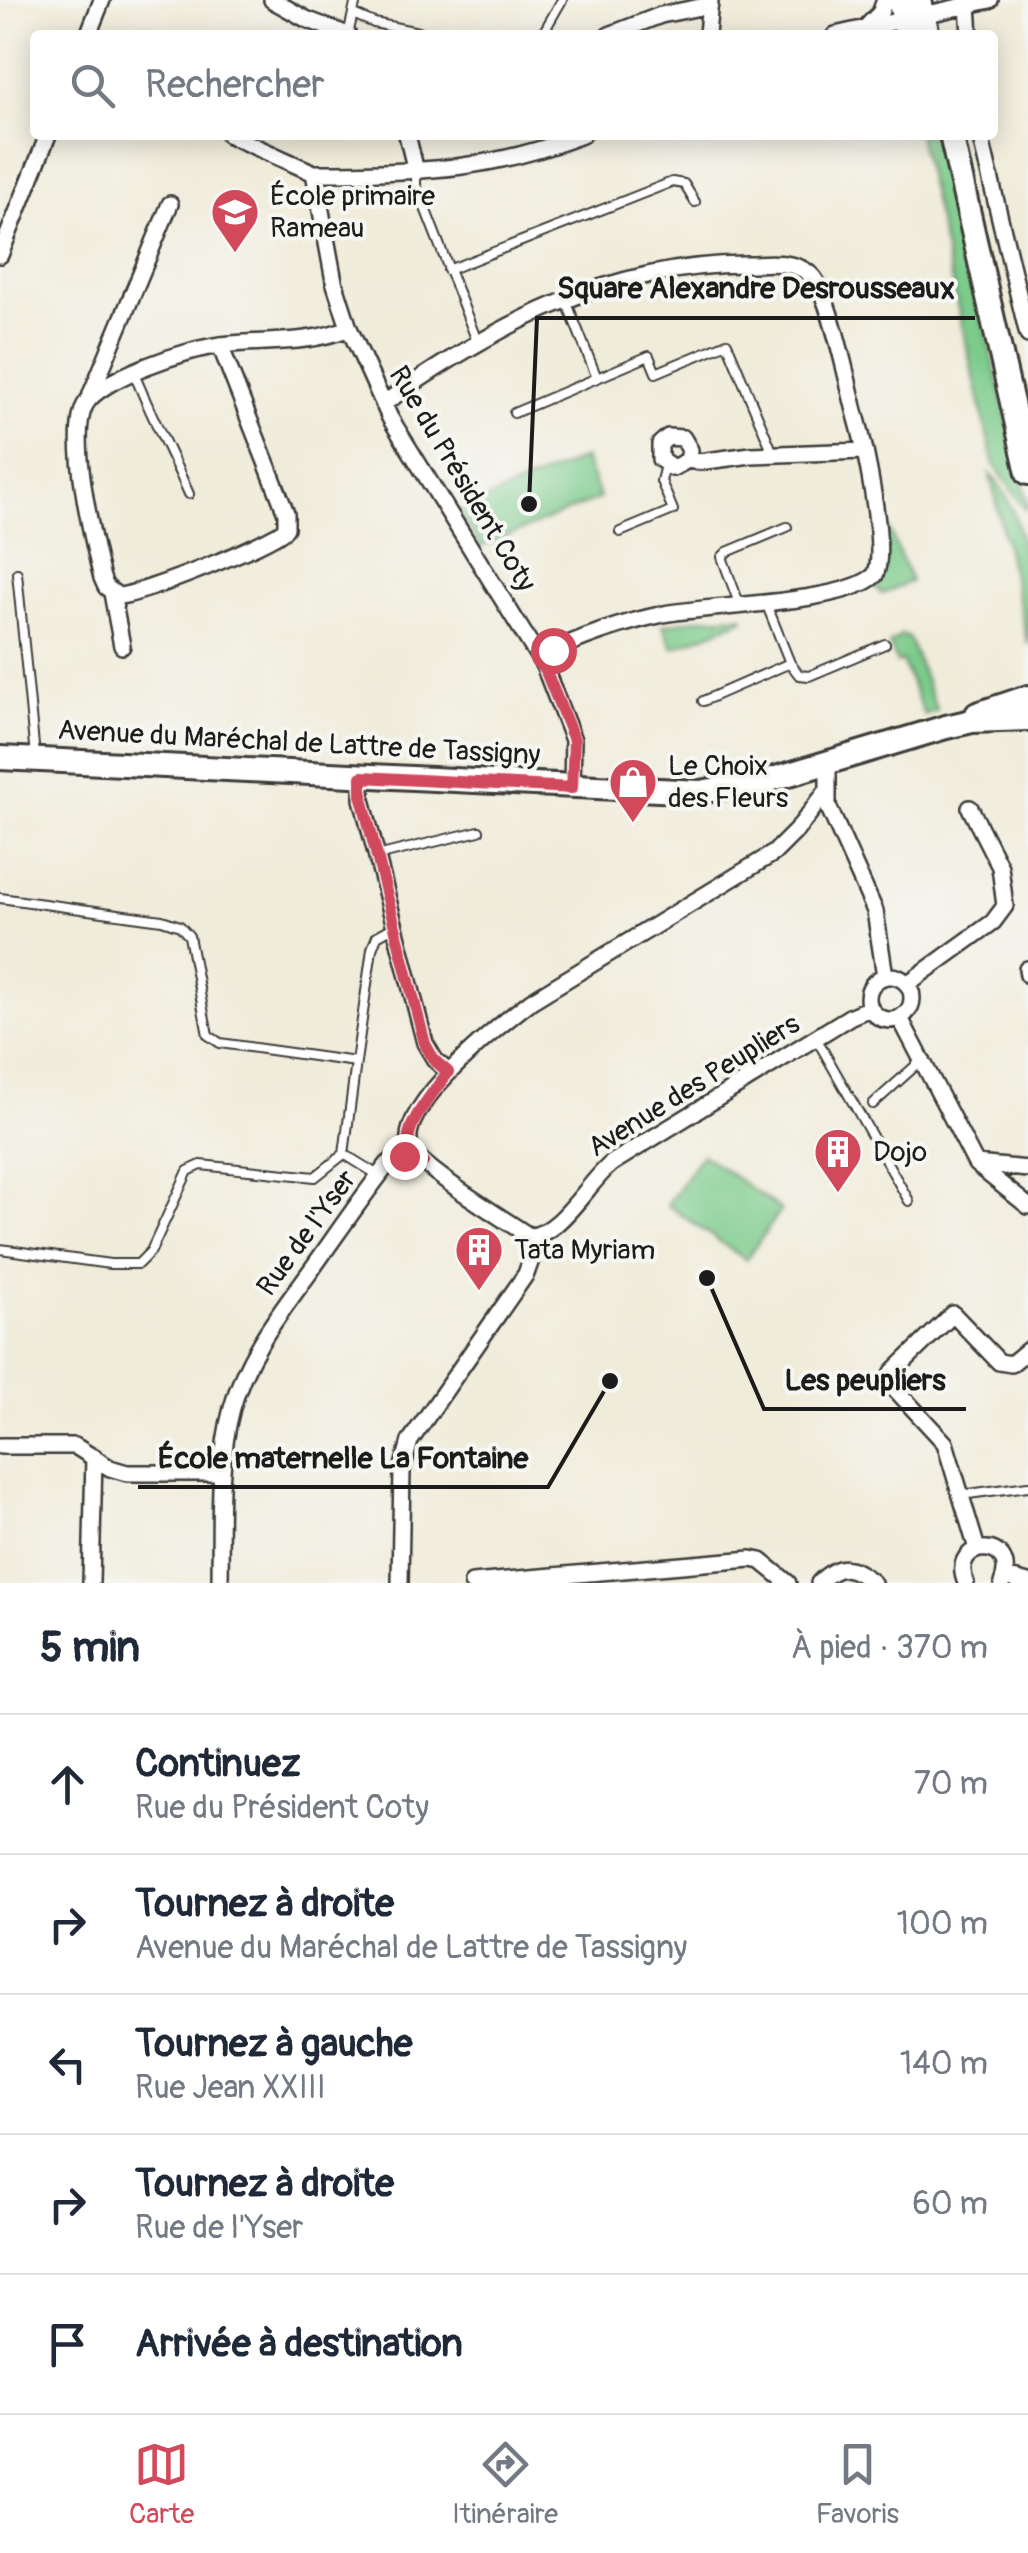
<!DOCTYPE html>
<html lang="fr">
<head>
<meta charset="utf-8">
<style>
  body { margin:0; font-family:Pangolin,sans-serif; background:#f6f6f7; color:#1f2937 }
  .stop { position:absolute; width:30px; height:30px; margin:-22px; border:8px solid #d1495b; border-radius:50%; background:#fff }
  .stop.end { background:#d1495b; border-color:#fff; box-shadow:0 2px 10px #0008 }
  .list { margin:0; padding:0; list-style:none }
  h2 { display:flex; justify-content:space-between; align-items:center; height:130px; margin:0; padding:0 40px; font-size:42px }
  h2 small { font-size:32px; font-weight:400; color:#747a83 }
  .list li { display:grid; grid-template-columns:65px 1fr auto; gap:30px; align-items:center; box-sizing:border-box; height:140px; padding:0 40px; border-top:2px solid #e0e1e3 }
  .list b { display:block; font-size:38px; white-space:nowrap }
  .list p { margin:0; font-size:32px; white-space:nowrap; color:#747a83 }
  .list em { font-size:32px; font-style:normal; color:#747a83 }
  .icon { flex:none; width:55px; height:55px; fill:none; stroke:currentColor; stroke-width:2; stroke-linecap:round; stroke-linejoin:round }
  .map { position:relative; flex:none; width:1028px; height:1583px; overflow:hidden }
  .search { position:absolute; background:#fff; box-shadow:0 5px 25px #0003; left:30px; right:30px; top:30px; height:110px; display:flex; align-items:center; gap:25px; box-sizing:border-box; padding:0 35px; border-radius:10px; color:#747a83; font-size:38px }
  .sheet { height:830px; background:#fff }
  nav { display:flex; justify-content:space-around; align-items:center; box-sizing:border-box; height:140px; border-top:2px solid #e0e1e3; background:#fff; font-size:28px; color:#747a83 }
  nav a { display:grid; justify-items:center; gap:5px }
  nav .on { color:#d1495b }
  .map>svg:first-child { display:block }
</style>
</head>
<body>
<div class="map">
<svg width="1028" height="1583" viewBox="0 0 1028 1583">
  <rect width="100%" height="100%" fill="#f6f6f2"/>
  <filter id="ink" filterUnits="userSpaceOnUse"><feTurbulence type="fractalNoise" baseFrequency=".01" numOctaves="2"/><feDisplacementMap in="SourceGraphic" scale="20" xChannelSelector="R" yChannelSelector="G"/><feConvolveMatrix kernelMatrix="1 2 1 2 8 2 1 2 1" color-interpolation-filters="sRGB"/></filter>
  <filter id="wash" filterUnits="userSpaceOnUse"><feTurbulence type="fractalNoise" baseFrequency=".0048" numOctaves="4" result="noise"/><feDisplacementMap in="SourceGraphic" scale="40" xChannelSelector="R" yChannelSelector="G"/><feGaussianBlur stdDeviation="2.25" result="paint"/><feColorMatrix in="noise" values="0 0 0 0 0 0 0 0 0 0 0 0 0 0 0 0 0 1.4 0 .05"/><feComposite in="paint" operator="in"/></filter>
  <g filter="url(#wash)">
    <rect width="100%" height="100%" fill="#f0ecda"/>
    <!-- green -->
    <path fill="#7bcb8b" stroke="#4c7454" stroke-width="2.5" d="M918,135H932L955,206L1028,504L1026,510L994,464Z
      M584,458L600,498L481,547L458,511Z
      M990,474C1028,511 1028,590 1028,645Z
      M887,525L911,581L882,594L872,584L880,532Z
      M743,616L744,619L673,648L663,625L700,618Z
      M902,635L909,638L937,711L924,715L902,661L897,663L889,644Z
      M702,1154L781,1210L746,1260L667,1205Z"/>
  </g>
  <g filter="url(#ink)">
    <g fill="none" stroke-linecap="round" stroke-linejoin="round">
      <!-- lane casing -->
      <g stroke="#3c3b38" stroke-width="12">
        <path id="lane" d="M353,14L374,23L433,35
          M348,35L356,0
          M542,35L562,0
          M416,172V185L477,341
          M448,270L672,182L684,184L695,202
          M134,373C150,414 171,453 189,494
          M597,378L649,356L656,373L727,343L773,453
          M514,413L597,378L565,298
          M620,532L673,510L661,481L665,465
          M17,573L35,756
          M766,603L790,663L799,675L809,676L885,644
          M740,606L722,557L727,552L787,527
          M703,701L790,663
          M377,856L479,831
          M0,898L162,920L180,926L189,936L208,1035L220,1043L356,1062L344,1154L315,1177L201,1165L188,1171L151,1251L138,1264H110L0,1249
          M816,1038L909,1201
          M356,1062L372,949L377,936L395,926
          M873,1104L922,1060
          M344,1154L378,1175
          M961,1495L1028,1486"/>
      </g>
      <!-- street casing -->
      <g stroke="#3c3b38" stroke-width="20">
        <path id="street" d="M272,0L306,19L348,35
          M968,5L970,35
          M868,25L880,13L885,0
          M88,35L102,0
          M609,35L661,15L710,5
          M707,35L710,0
          M835,35L990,0
          M229,135L314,173H334C427,172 494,169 582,135
          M407,135L416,171
          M980,135L1028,335
          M314,173L334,281L349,328L390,418L544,666L573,740L572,788
          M0,255L48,135
          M220,345L286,513V528C275,542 138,596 118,596L106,587L102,578C93,541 68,438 85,405C99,378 191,348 221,345C264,340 308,345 349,328
          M91,394L170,204
          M383,404C494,326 606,265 745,264C766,264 794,259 811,275C829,291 848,384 855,411C864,442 888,550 875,575C844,604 710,605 664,614C620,623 579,638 539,657
          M688,460L690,450L683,438L668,437L660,444V459L673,468L688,460L699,462L751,455L864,451
          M112,593L122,646
          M828,763V806L875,911L885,976
          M362,777V799L425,1043L435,1060L448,1072
          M1027,969L1028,975
          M868 998a22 22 0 1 1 44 0a22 22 0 1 1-44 0Z
          M907,984L993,922L1005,906L1000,867L970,808
          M900,1018L976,1164L1028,1206
          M976,1164L1028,1169
          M529,1236C504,1219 425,1171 412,1150C388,1112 505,1021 531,1001L774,853L796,831L826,792
          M529,1236C560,1236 588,1182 612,1163L851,1016L870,1008
          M0,1446H75L110,1468L127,1473H222
          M977,1549L945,1443L896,1390L891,1379L893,1372L953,1314L999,1362L1011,1364L1028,1350
          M1005,1577L1028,1583
          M91,1583L94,1457
          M220,1583C221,1525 217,1464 232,1408C246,1355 280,1313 312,1269C337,1234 361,1198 388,1164L398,1156L419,1160
          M400,1583L402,1470L410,1441L526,1274L533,1254L529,1236
          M472,1583L751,1559L761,1561L788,1583
          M819,1583C839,1562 852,1565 873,1583
          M966,1583C947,1538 1021,1537 1002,1583"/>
      </g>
      <!-- secondary casing -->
      <g stroke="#3c3b38" stroke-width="28">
        <path id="secondary" d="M899,0L908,35
          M920,0L928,35
          M951,135L1028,473
          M977,714L1028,697
          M0,758L700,792L766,781L946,727L972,721L1028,719"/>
      </g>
      <!-- lane -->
      <use href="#lane" stroke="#fff" stroke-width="8"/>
      <!-- street -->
      <use href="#street" stroke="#fff" stroke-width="15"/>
      <!-- secondary -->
      <use href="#secondary" stroke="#fff" stroke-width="22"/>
    </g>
  </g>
  <g fill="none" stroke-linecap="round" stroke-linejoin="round" filter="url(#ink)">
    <!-- route -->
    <path stroke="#d1495b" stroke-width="12" d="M404,1156L423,1162C417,1156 410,1151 409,1142C405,1124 438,1087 448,1072L434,1060L425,1044L362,798V777L572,788L574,740L540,657L553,650"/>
  </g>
  <!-- icons -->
  <defs>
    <g id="school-pin" transform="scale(2.5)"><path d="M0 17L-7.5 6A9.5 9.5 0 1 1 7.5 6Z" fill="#d1495b" stroke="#f6f6f2"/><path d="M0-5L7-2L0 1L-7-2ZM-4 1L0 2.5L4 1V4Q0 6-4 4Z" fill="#fff"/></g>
    <g id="shop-pin" transform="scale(2.5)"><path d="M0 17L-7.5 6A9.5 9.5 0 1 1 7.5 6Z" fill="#d1495b" stroke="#f6f6f2"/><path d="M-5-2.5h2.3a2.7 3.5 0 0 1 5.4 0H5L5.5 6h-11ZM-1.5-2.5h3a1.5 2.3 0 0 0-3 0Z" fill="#fff"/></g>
    <g id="building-pin" transform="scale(2.5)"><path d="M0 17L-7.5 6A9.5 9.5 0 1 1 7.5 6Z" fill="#d1495b" stroke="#f6f6f2"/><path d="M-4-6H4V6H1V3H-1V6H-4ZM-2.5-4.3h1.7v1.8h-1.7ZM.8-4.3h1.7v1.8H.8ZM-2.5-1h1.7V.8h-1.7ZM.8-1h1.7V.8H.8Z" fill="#fff"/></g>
  </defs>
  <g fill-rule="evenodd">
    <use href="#school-pin" x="235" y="212"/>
    <use href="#shop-pin" x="633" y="782"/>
    <use href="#building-pin" x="838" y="1152"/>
    <use href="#building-pin" x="479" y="1250"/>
  </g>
  <g text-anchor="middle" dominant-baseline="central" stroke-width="8" stroke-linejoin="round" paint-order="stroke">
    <!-- poi labels -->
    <g font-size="28" fill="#1c1c1c" stroke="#f6f6f2" text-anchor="start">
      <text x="270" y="196">École primaire<tspan x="270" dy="32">Rameau</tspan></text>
      <text x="668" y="766">Le Choix<tspan x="668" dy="32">des Fleurs</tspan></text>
      <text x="873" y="1152">Dojo</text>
      <text x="514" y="1250">Tata Myriam</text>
    </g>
    <!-- street labels -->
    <g font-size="28" fill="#1c1c1c" stroke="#f6f6f2">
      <text transform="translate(462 479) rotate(59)">Rue du Président Coty</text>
      <text transform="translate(299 743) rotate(3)">Avenue du Maréchal de Lattre de Tassigny</text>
      <text transform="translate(694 1086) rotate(-32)">Avenue des Peupliers</text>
      <text transform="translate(307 1233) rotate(-54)">Rue de l'Yser</text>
    </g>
  </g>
  <!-- callouts -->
  <path fill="none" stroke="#1c1c1c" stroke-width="4" d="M529 504L537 318H975M707 1278L764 1409H966M610 1381L548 1487H138"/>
  <g fill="#1c1c1c" stroke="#f6f6f2" stroke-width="4">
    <circle cx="529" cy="504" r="10"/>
    <circle cx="707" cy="1278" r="10"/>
    <circle cx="610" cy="1381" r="10"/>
  </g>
  <g font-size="30" text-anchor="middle" font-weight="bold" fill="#1c1c1c" stroke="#f6f6f2" stroke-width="8" stroke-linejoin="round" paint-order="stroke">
    <text x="756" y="298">Square Alexandre Desrousseaux</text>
    <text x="865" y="1390">Les peupliers</text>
    <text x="343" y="1468">École maternelle La Fontaine</text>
  </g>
</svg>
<div class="stop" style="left:553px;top:650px"></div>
<div class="stop end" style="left:404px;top:1156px"></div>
<div class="search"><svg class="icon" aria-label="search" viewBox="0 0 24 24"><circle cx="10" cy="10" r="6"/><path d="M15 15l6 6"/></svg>Rechercher</div>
</div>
<section class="sheet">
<h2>5 min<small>À pied · 370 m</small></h2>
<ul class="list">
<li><svg class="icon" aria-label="ahead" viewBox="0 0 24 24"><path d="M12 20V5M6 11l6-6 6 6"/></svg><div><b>Continuez</b><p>Rue du Président Coty</p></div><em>70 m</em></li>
<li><svg class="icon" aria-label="right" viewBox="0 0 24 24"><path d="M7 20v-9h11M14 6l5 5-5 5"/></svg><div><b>Tournez à droite</b><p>Avenue du Maréchal de Lattre de Tassigny</p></div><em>100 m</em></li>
<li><svg class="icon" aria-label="left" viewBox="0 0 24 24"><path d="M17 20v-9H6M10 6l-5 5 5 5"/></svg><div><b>Tournez à gauche</b><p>Rue Jean XXIII</p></div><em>140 m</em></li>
<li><svg class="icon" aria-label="right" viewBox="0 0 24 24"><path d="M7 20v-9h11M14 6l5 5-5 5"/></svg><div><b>Tournez à droite</b><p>Rue de l'Yser</p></div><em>60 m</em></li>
<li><svg class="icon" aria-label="arrive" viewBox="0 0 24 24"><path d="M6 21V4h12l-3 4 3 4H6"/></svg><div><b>Arrivée à destination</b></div></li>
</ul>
</section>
<nav>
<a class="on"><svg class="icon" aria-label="map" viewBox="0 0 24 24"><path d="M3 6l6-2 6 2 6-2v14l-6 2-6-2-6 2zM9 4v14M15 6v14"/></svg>Carte</a>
<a><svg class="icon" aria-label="directions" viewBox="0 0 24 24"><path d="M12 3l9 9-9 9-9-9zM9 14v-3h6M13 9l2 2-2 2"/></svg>Itinéraire</a>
<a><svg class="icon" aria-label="saved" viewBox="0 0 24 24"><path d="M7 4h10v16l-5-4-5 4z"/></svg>Favoris</a>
</nav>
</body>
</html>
